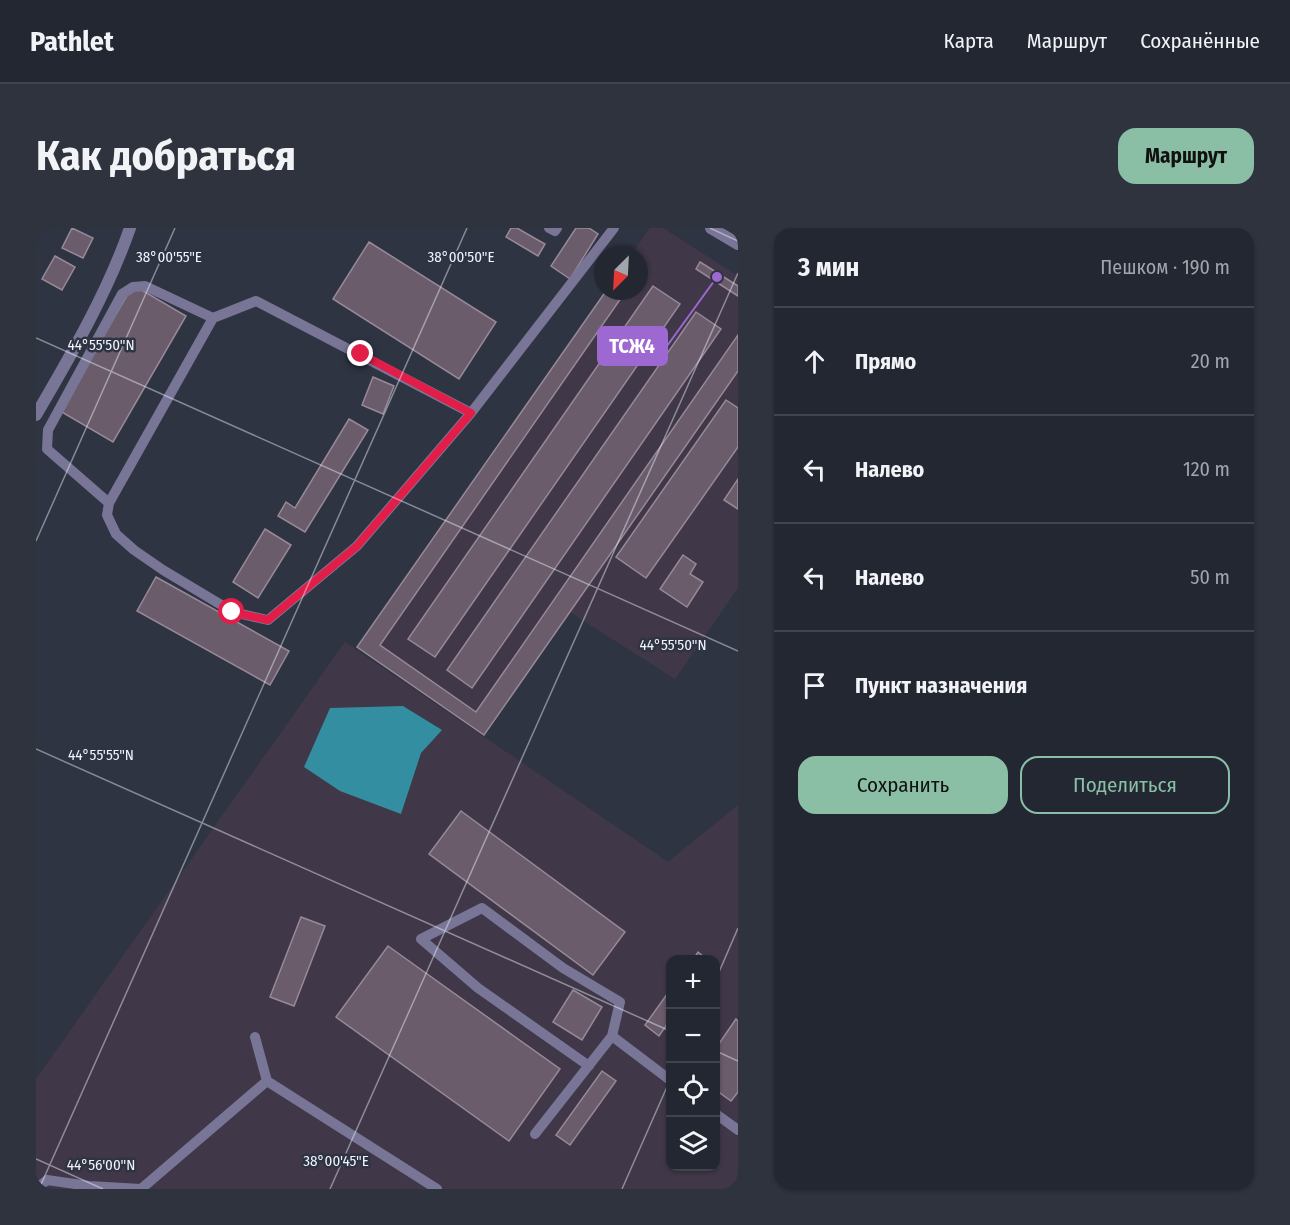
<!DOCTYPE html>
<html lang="ru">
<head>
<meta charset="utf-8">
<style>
  body { margin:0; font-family:"Fira Sans Condensed",sans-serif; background:#2f333e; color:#f1f3f6 }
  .controls { position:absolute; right:18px; bottom:18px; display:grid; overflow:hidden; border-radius:12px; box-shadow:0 2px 4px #0004 }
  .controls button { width:54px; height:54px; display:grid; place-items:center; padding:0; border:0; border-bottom:2px solid #40444d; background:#232732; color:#f1f3f6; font:30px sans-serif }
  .compass { position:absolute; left:558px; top:18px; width:54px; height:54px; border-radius:50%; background:#232732; box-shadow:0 2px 4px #0004; rotate:204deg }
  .stop { position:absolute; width:18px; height:18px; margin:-14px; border:4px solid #e11d48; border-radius:50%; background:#fff }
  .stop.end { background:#e11d48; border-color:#fff; box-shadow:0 2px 6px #0008 }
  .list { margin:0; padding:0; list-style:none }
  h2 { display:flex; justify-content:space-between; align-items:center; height:78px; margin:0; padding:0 24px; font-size:26px }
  h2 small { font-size:20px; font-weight:400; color:#a3a5ac }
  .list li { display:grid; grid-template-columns:39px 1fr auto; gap:18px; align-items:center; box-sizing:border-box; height:108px; padding:0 24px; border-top:2px solid #40444d }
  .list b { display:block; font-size:22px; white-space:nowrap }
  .list em { font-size:20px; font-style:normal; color:#a3a5ac }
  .actions { display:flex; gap:12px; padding:18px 24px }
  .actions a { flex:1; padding:14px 0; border:2px solid #8abfa5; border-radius:18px; text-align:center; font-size:21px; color:#8abfa5 }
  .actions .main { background:#8abfa5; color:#111 }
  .icon { flex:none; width:33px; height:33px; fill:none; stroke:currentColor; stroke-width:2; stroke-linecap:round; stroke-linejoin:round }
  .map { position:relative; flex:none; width:702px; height:961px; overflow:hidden; border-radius:18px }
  header { display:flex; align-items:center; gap:36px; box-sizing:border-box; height:84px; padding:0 30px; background:#232732; border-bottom:2px solid #40444d }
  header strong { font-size:28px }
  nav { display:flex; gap:33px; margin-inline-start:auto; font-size:21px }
  .intro { display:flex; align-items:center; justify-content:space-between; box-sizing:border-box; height:144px; padding:0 36px }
  h1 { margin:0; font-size:42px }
  .button { padding:15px 27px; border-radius:18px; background:#8abfa5; color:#111; font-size:21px; font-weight:700 }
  main { display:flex; gap:36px; padding:0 36px }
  aside { flex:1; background:#232732; border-radius:18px; box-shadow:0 2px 4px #0004 }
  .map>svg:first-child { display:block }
</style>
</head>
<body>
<header>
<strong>Pathlet</strong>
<nav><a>Карта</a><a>Маршрут</a><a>Сохранённые</a></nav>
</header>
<div class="intro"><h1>Как добраться</h1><a class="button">Маршрут</a></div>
<main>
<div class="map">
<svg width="702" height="961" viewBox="0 0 702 961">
  <rect width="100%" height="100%" fill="#2f3443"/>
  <!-- industrial -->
  <path fill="#403848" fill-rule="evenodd" d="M614,0H627L702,48V360L639,451L534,384L448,507L321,419L570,63H603V27H595Z
    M309,414L632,634L702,577V961H0V851ZM634,732H680V938H634Z"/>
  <!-- water -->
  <path fill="#338ea1" d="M367,478L406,502L385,525L365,586L304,563L268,539L294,480Z"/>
  <!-- building -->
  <path fill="#6a5c6a" stroke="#988999" stroke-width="1.5" d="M36,0L57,10L47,30L26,20Z
    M475,0H481L509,16L502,28L470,9Z
    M540,0H553L562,6L534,51L515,38Z
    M333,14L460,94L423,151L297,71Z
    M19,28L39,39L26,62L6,51Z
    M664,34L702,58V68L660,41Z
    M97,57L150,88L77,214L24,183Z
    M617,58L644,76L399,429L372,411Z
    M570,63H590L344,417L440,484L702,107V143L448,507L321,419Z
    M660,84L685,101L436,460L411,442Z
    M337,149L358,158L347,186L326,177Z
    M690,172L702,180V219L610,350L580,329Z
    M313,191L332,202L269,304L242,288L250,274L259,280Z
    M702,251V281L688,272Z
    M229,301L255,317L222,370L197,354Z
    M647,327L660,336L654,346L667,354L651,379L624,361Z
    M120,349L253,423L234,457L101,383Z
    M425,583L589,704L557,747L393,626Z
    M265,689L289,698L258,778L234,769Z
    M352,718L524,841L473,913L300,789Z
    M662,724L672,732H657Z
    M537,762L566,779L546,812L517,794Z
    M634,762V792L623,808L609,797Z
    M700,791L702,793V864L695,873L680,862V820Z
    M566,843L580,853L534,917L520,907Z"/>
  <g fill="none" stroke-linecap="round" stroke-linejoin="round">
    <!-- service -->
    <path stroke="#797596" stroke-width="10" d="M513,0L519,3L521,0
      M177,90L109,58L97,59L86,66L12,202L11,221L73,275L177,90L220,73L435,185L578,0
      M73,275L71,287L80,306L98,322L127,342L197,384L232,392L321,318L435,185
      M219,809L231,853L401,961
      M553,838L442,760L385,711L446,680L527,740L584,774L576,808
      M680,886L702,902
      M499,906L576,808L634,852
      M0,961L11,952L53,958L105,961L231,853"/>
    <!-- minor -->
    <path stroke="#797596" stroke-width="12" d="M675,0L702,16
      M0,187C35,127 71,66 94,0"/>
  </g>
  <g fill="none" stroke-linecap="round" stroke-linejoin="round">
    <!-- route -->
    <path stroke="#e11d48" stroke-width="8" d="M196,384L232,392L321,318L435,185L325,126"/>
  </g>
  <!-- ticks -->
  <path fill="none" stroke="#f0f3fe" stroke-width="1.5" stroke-opacity="0.45" d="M674,0L702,13M0,110L702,423M0,313L139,0M0,521L634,803M680,751L702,700M680,823L702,833M0,931L67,961M3,961L431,0M294,961L702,45M586,961L634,852"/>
  <g font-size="15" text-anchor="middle" fill="#f0f3fe" stroke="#2f3443" stroke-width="5" stroke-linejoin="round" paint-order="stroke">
    <text x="133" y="34">38°00'55"E</text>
    <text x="425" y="34">38°00'50"E</text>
    <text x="65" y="122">44°55'50"N</text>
    <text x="637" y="422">44°55'50"N</text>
    <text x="65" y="532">44°55'55"N</text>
    <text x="300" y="938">38°00'45"E</text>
    <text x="65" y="942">44°56'00"N</text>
  </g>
  <!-- callouts -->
  <path fill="none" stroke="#9e68d2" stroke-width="2" d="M681 49L631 118"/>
  <circle fill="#9e68d2" stroke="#2f3443" stroke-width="2" cx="681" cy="49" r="6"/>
  <rect fill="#9e68d2" stroke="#9e68d2" stroke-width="2" x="562" y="99" width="69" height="38" rx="6"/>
  <g font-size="20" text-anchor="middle" font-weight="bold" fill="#fff">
    <text x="596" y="125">ТСЖ4</text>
  </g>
</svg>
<div class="controls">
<button>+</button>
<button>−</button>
<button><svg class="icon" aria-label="locate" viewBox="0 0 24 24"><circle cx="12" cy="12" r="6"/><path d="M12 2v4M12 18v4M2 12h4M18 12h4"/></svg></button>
<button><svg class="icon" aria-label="layers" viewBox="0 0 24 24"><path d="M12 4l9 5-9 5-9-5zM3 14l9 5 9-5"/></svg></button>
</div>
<svg class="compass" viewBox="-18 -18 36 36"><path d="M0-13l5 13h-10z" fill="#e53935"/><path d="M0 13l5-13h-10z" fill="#a3a5ac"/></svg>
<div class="stop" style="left:196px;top:384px"></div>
<div class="stop end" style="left:325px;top:126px"></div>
</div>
<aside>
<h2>3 мин<small>Пешком · 190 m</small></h2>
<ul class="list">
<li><svg class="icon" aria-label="ahead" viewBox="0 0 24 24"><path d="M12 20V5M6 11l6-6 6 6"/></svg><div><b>Прямо</b></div><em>20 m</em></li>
<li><svg class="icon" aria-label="left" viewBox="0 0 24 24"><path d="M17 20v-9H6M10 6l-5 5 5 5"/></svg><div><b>Налево</b></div><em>120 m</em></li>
<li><svg class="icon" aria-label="left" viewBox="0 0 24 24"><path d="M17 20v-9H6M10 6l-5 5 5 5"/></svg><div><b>Налево</b></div><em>50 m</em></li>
<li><svg class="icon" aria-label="arrive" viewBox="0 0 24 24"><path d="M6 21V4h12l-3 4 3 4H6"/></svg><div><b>Пункт назначения</b></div></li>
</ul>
<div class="actions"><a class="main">Сохранить</a><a>Поделиться</a></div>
</aside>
</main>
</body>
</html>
